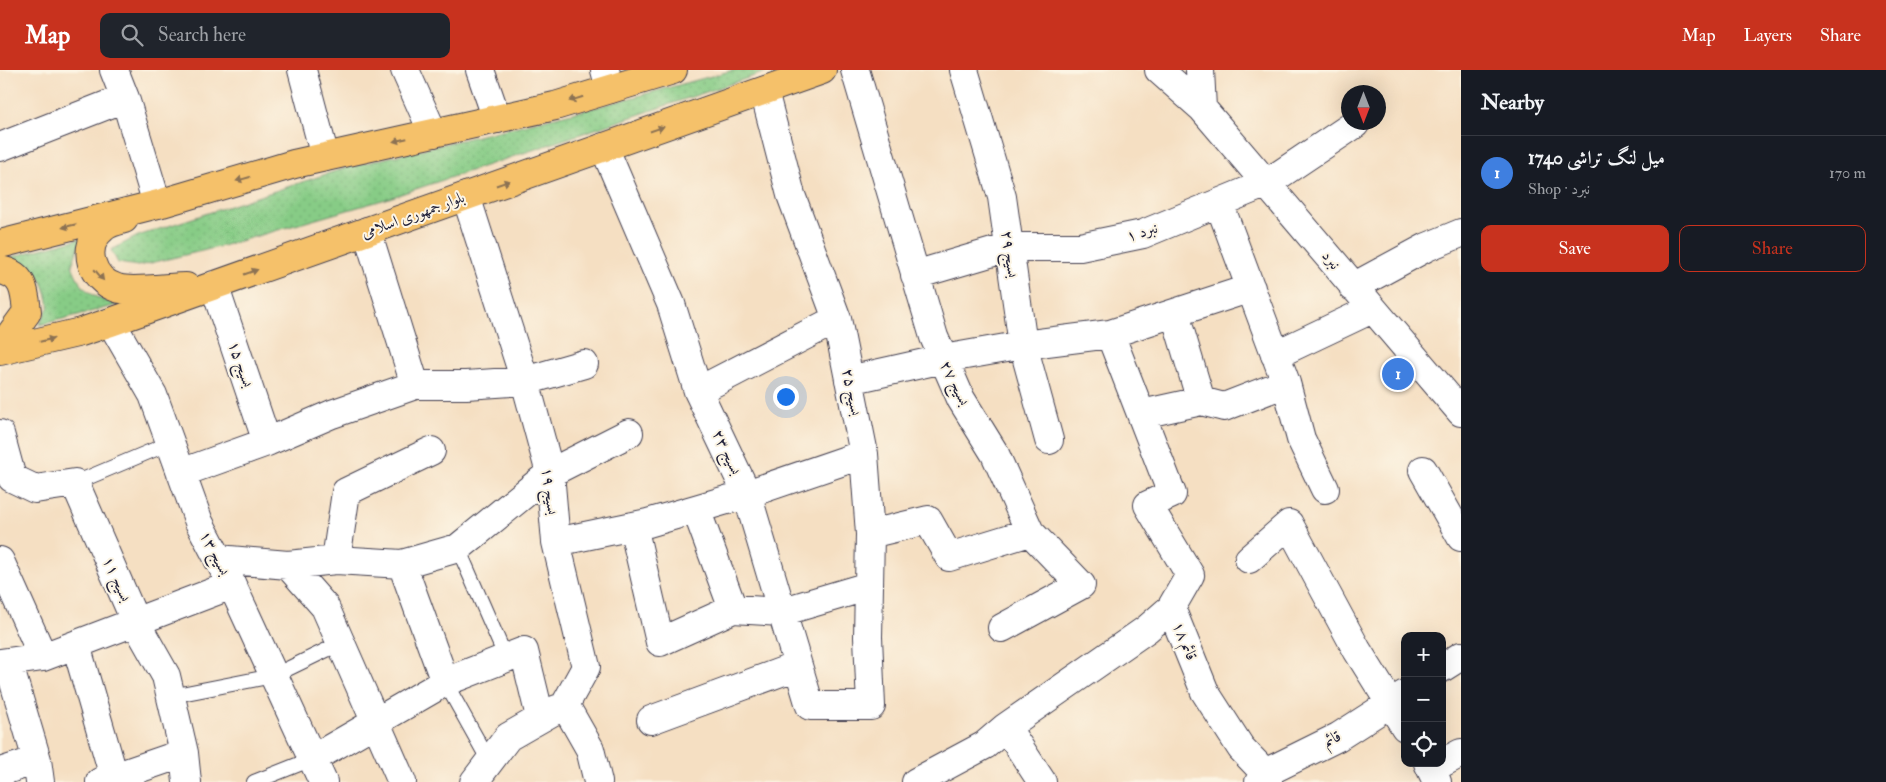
<!DOCTYPE html>
<html lang="en">
<head>
<meta charset="utf-8">
<style>
  body { margin:0; font-family:"IM FELL Double Pica",Amiri,serif; background:#20242c; color:#f1f3f6 }
  .controls { position:absolute; right:15px; bottom:15px; display:grid; overflow:hidden; border-radius:10px; box-shadow:0 5px 20px #0002 }
  .controls button { width:45px; height:45px; display:grid; place-items:center; padding:0; border:0; border-bottom:1px solid #363941; background:#171b24; color:#f1f3f6; font:25px sans-serif }
  .compass { position:absolute; left:1341px; top:15px; width:45px; height:45px; border-radius:50%; background:#171b24; box-shadow:0 5px 20px #0002; rotate:180deg }
  .you { position:absolute; left:785px; top:326px; width:18px; height:18px; margin:-12px; border:4px solid #fff; border-radius:50%; background:#1a73e8; box-shadow:0 0 0 8px #1a73e833 }
  .badge { display:grid; place-items:center; width:32px; height:32px; border-radius:50%; background:#c8321e; color:#fff; font-size:16px; font-weight:700 }
  .pin { position:absolute; translate:-50% -50%; border:2px solid #fff; box-shadow:0 1px 5px #0006 }
  .list { margin:0; padding:0; list-style:none }
  h2 { display:flex; justify-content:space-between; align-items:center; height:65px; margin:0; padding:0 20px; font-size:21px }
  h2 small { font-size:16px; font-weight:400; color:#9ea1a6 }
  .list li { display:grid; grid-template-columns:32px 1fr auto; gap:15px; align-items:center; box-sizing:border-box; height:75px; padding:0 20px; border-top:1px solid #363941 }
  .list b { display:block; font-size:19px; white-space:nowrap }
  .list p { margin:0; font-size:16px; white-space:nowrap; color:#9ea1a6 }
  .list em { font-size:16px; font-style:normal; color:#9ea1a6 }
  .actions { display:flex; gap:10px; padding:15px 20px }
  .actions a { flex:1; padding:11px 0; border:1px solid #c8321e; border-radius:10px; text-align:center; font-size:18px; color:#c8321e }
  .actions .main { background:#c8321e; color:#fff }
  .icon { flex:none; width:28px; height:28px; fill:none; stroke:currentColor; stroke-width:2; stroke-linecap:round; stroke-linejoin:round }
  .map { position:relative; flex:none; width:1461px; height:712px; overflow:hidden }
  header { display:flex; align-items:center; gap:30px; box-sizing:border-box; height:70px; padding:0 25px; background:#c8321e; color:#fff }
  header strong { font-size:24px }
  nav { display:flex; gap:28px; margin-inline-start:auto; font-size:18px }
  .search { width:350px; height:45px; background:#20242c; display:flex; align-items:center; gap:12px; box-sizing:border-box; padding:0 18px; border-radius:10px; color:#9ea1a6; font-size:19px }
  main { display:flex }
  aside { flex:1; background:#171b24 }
  .map>svg:first-child { display:block }
</style>
</head>
<body>
<header>
<strong>Map</strong>
<div class="search"><svg class="icon" aria-label="search" viewBox="0 0 24 24"><circle cx="10" cy="10" r="6"/><path d="M15 15l6 6"/></svg>Search here</div>
<nav><a>Map</a><a>Layers</a><a>Share</a></nav>
</header>
<main>
<div class="map">
<svg width="1461" height="712" viewBox="0 0 1461 712">
  <defs>
    <pattern id="grass-dots" width="8" height="8" patternUnits="userSpaceOnUse" patternTransform="scale(1.25)"><rect width="8" height="8" fill="#87cc86"/><path d="M2 2h.1M6 6h.1" fill="none" stroke="#74af75" stroke-width="1.8" stroke-linecap="round"/></pattern>
  </defs>
  <rect width="100%" height="100%" fill="#fcf5e5"/>
  <filter id="ink" filterUnits="userSpaceOnUse"><feTurbulence type="fractalNoise" baseFrequency=".02" numOctaves="2"/><feDisplacementMap in="SourceGraphic" scale="10" xChannelSelector="R" yChannelSelector="G"/><feConvolveMatrix kernelMatrix="1 2 1 2 8 2 1 2 1" color-interpolation-filters="sRGB"/></filter>
  <filter id="wash" filterUnits="userSpaceOnUse"><feTurbulence type="fractalNoise" baseFrequency=".0096" numOctaves="4" result="noise"/><feDisplacementMap in="SourceGraphic" scale="20" xChannelSelector="R" yChannelSelector="G"/><feGaussianBlur stdDeviation="1.12" result="paint"/><feColorMatrix in="noise" values="0 0 0 0 0 0 0 0 0 0 0 0 0 0 0 0 0 1.4 0 .05"/><feComposite in="paint" operator="in"/></filter>
  <g filter="url(#wash)">
    <rect width="100%" height="100%" fill="#f5dfc2"/>
    <!-- grass -->
    <path fill="url(#grass-dots)" stroke="#547760" d="M734,0H772L386,129L219,177L138,196L118,193L111,180L138,166L345,98L597,37Z
      M82,168L72,195C82,222 91,226 117,235L39,255L49,236C43,202 35,199 4,189Z"/>
  </g>
  <g filter="url(#ink)">
    <g fill="none" stroke-linecap="round" stroke-linejoin="round">
      <!-- service casing -->
      <g stroke="#423e4f" stroke-width="16">
        <path id="service" d="M75,413L170,373
          M458,478L506,588
          M445,612L489,691
          M171,626L273,606L341,573
          M254,712L312,689"/>
      </g>
      <!-- minor casing -->
      <g stroke="#423e4f" stroke-width="30">
        <path id="minor" d="M114,0L125,28L157,134
          M302,0L325,87
          M405,0L433,63
          M480,0L497,49
          M605,0L610,19
          M855,0L934,267L961,329L995,384L1030,462L1081,515L1002,558
          M964,0L1002,127L1023,275L1049,370
          M1159,0L1202,38L1461,342
          M1200,0L1202,38
          M0,77L125,28
          M604,77L671,234L698,321L747,424L810,636H871L868,567L870,464L864,384L837,249L791,125L764,21
          M466,126L525,311L550,403L556,472L586,597L565,635L590,679L598,712
          M1219,133L1286,313L1301,369L1325,419
          M367,161L415,315
          M915,205L1010,177H1080L1143,164L1267,113L1355,54
          M214,215L267,372
          M1353,217L1427,177L1461,163
          M1175,244L1201,331
          M111,252L153,325L199,452L232,515L323,712
          M1110,264L1172,424L1148,435L1190,505L1171,538L1205,622L1241,678L1265,703L1268,712
          M1275,285L1372,239
          M849,310L943,289L1023,275L1110,264L1251,218
          M698,321L837,249
          M1142,344L1201,331L1224,337L1286,313
          M0,364L12,408L35,419L75,413L136,553L166,606L184,683L187,712
          M1423,400L1461,467
          M181,403L267,372L332,344L415,315H466L525,311L584,294
          M696,439L733,539
          M633,456L660,572L733,539L781,542L869,516
          M870,464L928,450L949,487L1030,462
          M556,472L648,453L747,424L864,384
          M218,489L288,495L336,490L402,494L458,478L550,403L629,363
          M1249,489L1289,454L1357,580L1405,657
          M336,490L346,422L431,381
          M0,491L43,587
          M402,494L445,612
          M288,495L325,537L402,712
          M76,575L114,707
          M8,592L37,690L40,712
          M0,593L43,587L232,515
          M1442,598L1461,586
          M651,650L797,596
          M1006,657L1042,712
          M312,689L445,612L524,581L540,647
          M1428,693L1437,712
          M1442,693L1461,683
          M0,702L37,690
          M100,712L184,683
          M474,712L508,667L557,639
          M916,712L985,675L1006,657L1147,559L1171,538
          M1259,712L1265,703L1338,667L1405,624"/>
      </g>
      <!-- primary casing -->
      <g stroke="#423e4f" stroke-width="30">
        <path id="primary" d="M124,149C117,151 108,153 103,158C80,177 91,210 117,218C131,223 170,217 186,217
          M0,174L162,133L294,94L555,36L673,0
          M0,200C24,204 25,222 27,242L0,279
          M0,281L81,262L111,252L822,0"/>
      </g>
      <!-- service -->
      <use href="#service" stroke="#fff" stroke-width="14"/>
      <!-- minor -->
      <use href="#minor" stroke="#fff" stroke-width="28"/>
      <!-- primary -->
      <use href="#primary" stroke="#f5c16b" stroke-width="28"/>
    </g>
    <!-- one-way arrows -->
    <defs><path id="oneway-solid" d="M-6-.8H1V-3.2L6.5 0L1 3.2V.8H-6Z" transform="scale(1.25)"/></defs>
    <g fill="#8c7253">
      <use href="#oneway-solid" transform="translate(576 29) rotate(163)"/>
      <use href="#oneway-solid" transform="translate(657 59) rotate(-19)"/>
      <use href="#oneway-solid" transform="translate(400 70) rotate(167)"/>
      <use href="#oneway-solid" transform="translate(243 109) rotate(164)"/>
      <use href="#oneway-solid" transform="translate(503 113) rotate(-19)"/>
      <use href="#oneway-solid" transform="translate(69 156) rotate(166)"/>
      <use href="#oneway-solid" transform="translate(251 202) rotate(-19)"/>
      <use href="#oneway-solid" transform="translate(99 205) rotate(50)"/>
      <use href="#oneway-solid" transform="translate(47 270) rotate(-13)"/>
    </g>
  </g>
  <g text-anchor="middle" dominant-baseline="central" stroke-width="4" stroke-linejoin="round" paint-order="stroke">
    <!-- street labels -->
    <g font-size="16" fill="#22223b" stroke="#fcf5e5">
      <text transform="translate(413 145) rotate(-20)">بلوار جمهوری اسلامی</text>
      <text transform="translate(1142 162) rotate(-17)">نبرد ۱</text>
      <text transform="translate(1010 184) rotate(82)">بسیج ۲۹</text>
      <text transform="translate(1331 190) rotate(51)">نبرد</text>
      <text transform="translate(241 294) rotate(71)">بسیج ۱۵</text>
      <text transform="translate(955 313) rotate(64)">بسیج ۲۷</text>
      <text transform="translate(852 322) rotate(79)">بسیج ۲۵</text>
      <text transform="translate(727 382) rotate(65)">بسیج ۲۳</text>
      <text transform="translate(550 421) rotate(83)">بسیج ۱۹</text>
      <text transform="translate(215 483) rotate(63)">بسیج ۱۳</text>
      <text transform="translate(117 509) rotate(66)">بسیج ۱۱</text>
      <text transform="translate(1185 571) rotate(68)">قائم ۱۸</text>
      <text transform="translate(1332 669) rotate(-28)">قائم</text>
    </g>
  </g>
</svg>
<div class="controls">
<button>+</button>
<button>−</button>
<button><svg class="icon" aria-label="locate" viewBox="0 0 24 24"><circle cx="12" cy="12" r="6"/><path d="M12 2v4M12 18v4M2 12h4M18 12h4"/></svg></button>
</div>
<svg class="compass" viewBox="-18 -18 36 36"><path d="M0-13l5 13h-10z" fill="#e53935"/><path d="M0 13l5-13h-10z" fill="#9ea1a6"/></svg>
<div class="you"></div>
<div class="pin badge" style="left:1398px;top:304px;background:#3f7fe0">1</div>
</div>
<aside>
<h2>Nearby<small></small></h2>
<ul class="list">
<li><span class="badge" style="background:#3f7fe0">1</span><div><b>میل لنگ تراشی 1740</b><p>Shop · نبرد</p></div><em>170 m</em></li>
</ul>
<div class="actions"><a class="main">Save</a><a>Share</a></div>
</aside>
</main>
</body>
</html>
